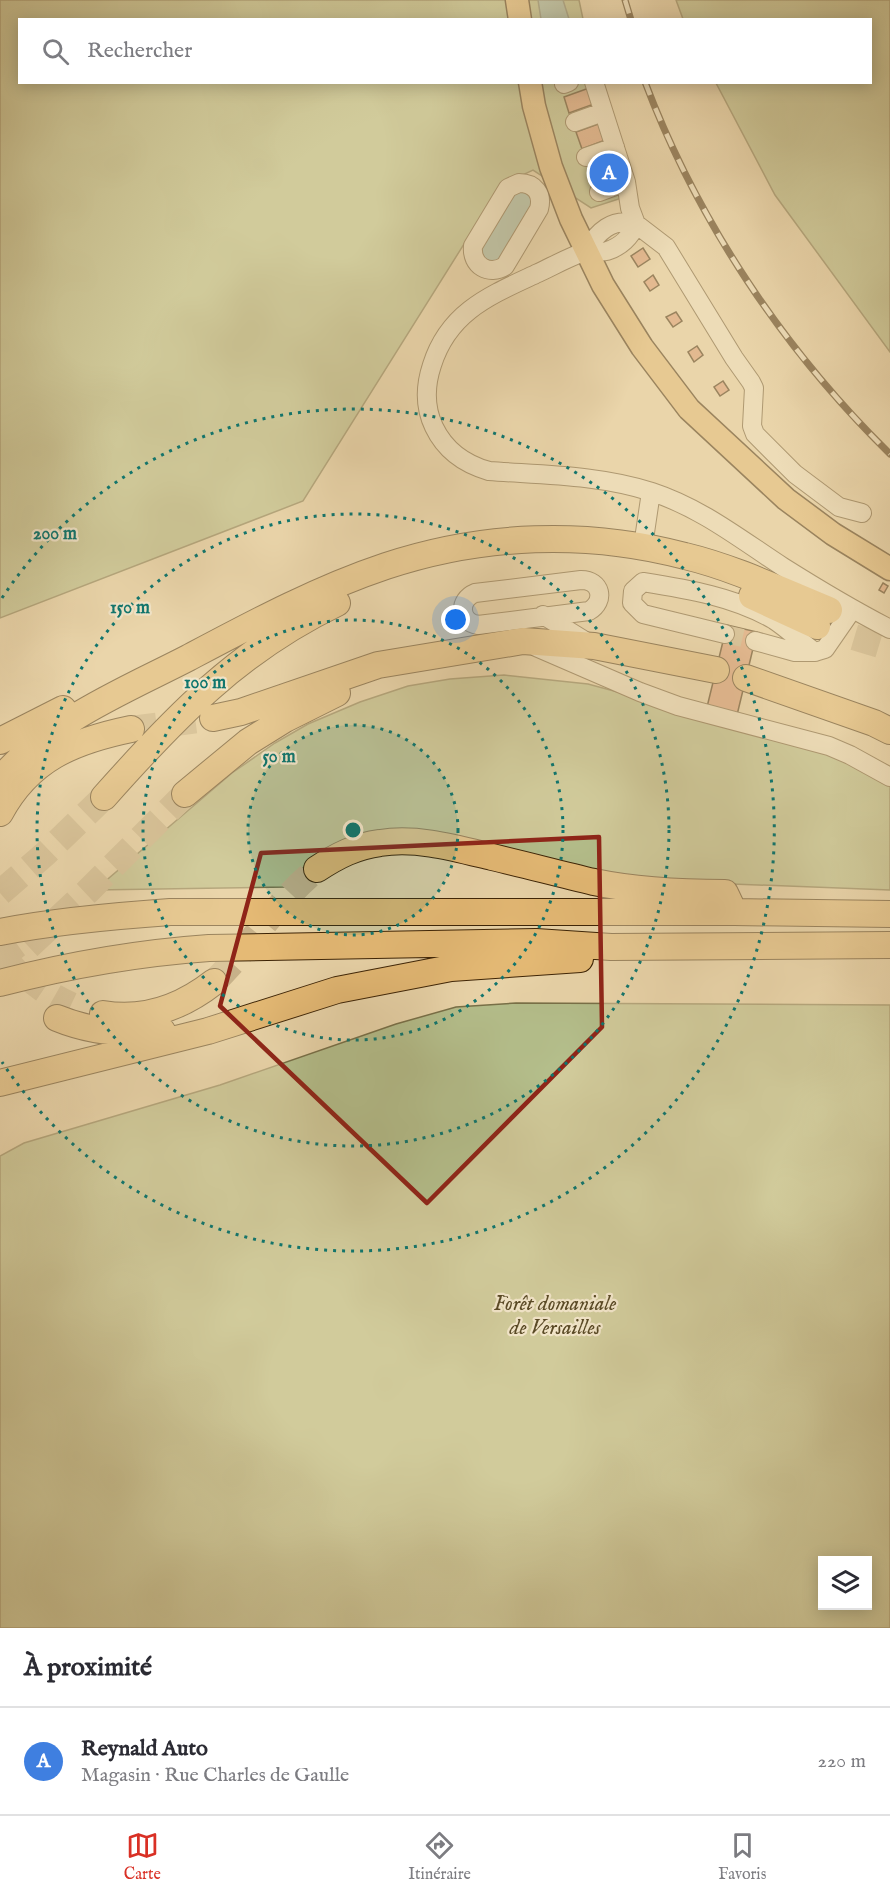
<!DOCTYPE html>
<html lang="fr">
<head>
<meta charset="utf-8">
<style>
  body { margin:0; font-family:"IM FELL English",serif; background:#f7f7f7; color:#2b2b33 }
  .controls { position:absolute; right:18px; bottom:18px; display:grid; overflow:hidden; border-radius:0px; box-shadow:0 3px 15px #0003 }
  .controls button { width:54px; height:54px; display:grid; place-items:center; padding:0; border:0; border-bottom:2px solid #e1e1e2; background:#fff; color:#2b2b33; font:30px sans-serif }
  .you { position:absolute; left:456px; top:620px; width:21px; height:21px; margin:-15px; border:4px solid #fff; border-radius:50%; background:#1a73e8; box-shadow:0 0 0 9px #1a73e833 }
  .badge { display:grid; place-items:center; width:39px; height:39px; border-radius:50%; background:#d93025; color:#fff; font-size:20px; font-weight:700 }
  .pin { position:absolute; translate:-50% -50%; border:3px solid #fff; box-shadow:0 2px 6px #0006 }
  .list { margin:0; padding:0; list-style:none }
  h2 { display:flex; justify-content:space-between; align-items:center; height:78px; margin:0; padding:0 24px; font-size:26px }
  h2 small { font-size:20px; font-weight:400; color:#7c7c81 }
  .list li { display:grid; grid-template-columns:39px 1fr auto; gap:18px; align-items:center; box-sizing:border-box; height:108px; padding:0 24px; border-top:2px solid #e1e1e2 }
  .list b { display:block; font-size:22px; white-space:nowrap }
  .list p { margin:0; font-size:20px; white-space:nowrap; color:#7c7c81 }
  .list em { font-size:20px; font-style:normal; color:#7c7c81 }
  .icon { flex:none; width:33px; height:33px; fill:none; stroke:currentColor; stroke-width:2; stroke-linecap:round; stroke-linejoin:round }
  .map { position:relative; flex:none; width:890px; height:1628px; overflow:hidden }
  .search { position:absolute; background:#fff; box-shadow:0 3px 15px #0003; left:18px; right:18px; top:18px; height:66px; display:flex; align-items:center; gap:15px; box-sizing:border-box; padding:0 21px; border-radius:0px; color:#7c7c81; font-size:22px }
  .sheet { height:186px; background:#fff }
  nav { display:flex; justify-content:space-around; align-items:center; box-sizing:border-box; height:84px; border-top:2px solid #e1e1e2; background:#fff; font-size:16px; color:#7c7c81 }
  nav a { display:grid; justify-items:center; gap:3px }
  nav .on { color:#d93025 }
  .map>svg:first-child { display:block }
</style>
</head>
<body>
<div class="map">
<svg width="890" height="1628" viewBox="0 0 890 1628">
  <rect width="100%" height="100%" fill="#ead5aa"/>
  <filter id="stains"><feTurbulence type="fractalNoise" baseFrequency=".00333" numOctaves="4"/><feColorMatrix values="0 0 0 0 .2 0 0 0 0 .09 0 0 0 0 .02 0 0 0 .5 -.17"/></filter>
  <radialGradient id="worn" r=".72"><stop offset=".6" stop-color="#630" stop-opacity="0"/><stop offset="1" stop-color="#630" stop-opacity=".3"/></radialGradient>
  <!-- green -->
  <path fill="#b4be8b" stroke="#787048" stroke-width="1.5" fill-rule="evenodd" d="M0,0H579L583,19L20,20V82L602,83L634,194L591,208L533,170L501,185L303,501L0,618Z
    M676,0H890V352L775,195L716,83L870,82V20L683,19Z
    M504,675L588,684L651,701L833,753L890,783V890L681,882L600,872L447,835L325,853L303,868L288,887L95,890L232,773L275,743L308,724L360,702L408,686L450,679Z
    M516,1003L890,1005V1628H0V1156L24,1143L220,1085L396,1024L456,1007ZM822,1560H868V1606H822Z"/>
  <!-- water -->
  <path fill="#98b8ac" stroke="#737c69" stroke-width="1.5" d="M538,0H563L569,19H541Z
    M516,188L536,199L499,265L478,256L511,191Z"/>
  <!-- building -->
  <path fill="#db9772" stroke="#3c2305" stroke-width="1.5" d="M589,88L594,104L569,113L564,97Z
    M601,123L608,139L582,149L576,132Z
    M614,159L620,175L593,184L588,168Z
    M643,248L650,259L638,267L631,256Z
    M653,275L659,285L650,291L644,282Z
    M676,312L682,321L673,327L666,317Z
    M697,346L703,355L694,362L688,352Z
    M723,381L729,390L720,396L714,387Z
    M883,583L888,586L884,593L879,590Z
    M727,625L757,632L737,715L707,707Z"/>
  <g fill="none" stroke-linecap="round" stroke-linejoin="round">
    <!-- minor-tunnel -->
    <path stroke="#c7b189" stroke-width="18" stroke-dasharray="18 9" stroke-linecap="butt" d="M725,634L755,641"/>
    <!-- highway-tunnel -->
    <path stroke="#c7b189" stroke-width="26" stroke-dasharray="26 13" stroke-linecap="butt" d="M817,626L890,648
      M131,729L213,718
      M0,893L45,854L104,797
      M0,942C20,974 37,989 71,1005
      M0,973L87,892L185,794
      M214,982C251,946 277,901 317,869"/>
    <!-- minor casing -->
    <g stroke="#68502e" stroke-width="20">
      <path id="minor" d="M594,82L626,182L630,208L636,224L666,247L734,358L751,382L754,388L752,426L755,434L795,474L839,507L862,513
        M564,84L569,82
        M575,122L603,112
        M586,157L615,147
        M519,183C535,183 543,194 539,209L505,266C489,276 471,266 473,246L508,188Z
        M599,192L626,182
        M585,251C598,232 612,217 636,224C631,237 620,247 607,251C600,253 591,250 584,252C569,257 553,266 538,273C491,295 449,311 432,365C425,386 424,406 434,427C445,450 464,464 489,471C543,475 600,475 652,492C701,508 740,539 783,567C818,589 853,610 890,629
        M643,546L651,492
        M581,580C601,580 606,601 589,611L478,625C459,622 458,600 475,593Z
        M543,615L590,644
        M725,634L643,614L632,603L633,591L643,582C687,589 735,597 774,620C788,629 801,642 815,652H795L755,641
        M536,647L640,692L678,706L829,746L850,755L890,777
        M815,652L825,649L852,610"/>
    </g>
    <!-- major casing -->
    <g stroke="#3c2305" stroke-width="25">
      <path id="major" d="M517,0L520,20
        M530,82L534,106L551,167L571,219L603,285L642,347L689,409L786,499L833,534L890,569"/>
    </g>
    <!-- highway casing -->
    <g stroke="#3c2305" stroke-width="28">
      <path id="highway" d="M752,596L817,626
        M746,678L874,723L890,731
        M213,718L241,712L378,665L523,641L594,646L716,670
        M0,741L63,709
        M0,780C49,721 122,692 188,658C252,624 317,589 386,566C482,534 587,530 685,556C735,568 782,591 829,610
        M185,794L248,742L285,719L337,693
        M104,797C175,717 239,650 337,603
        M0,813C29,759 73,741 131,729
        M317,869C337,856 356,846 380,843C417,837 455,848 492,857C526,865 560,874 594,882C637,891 680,893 725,893L734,912
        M0,932C56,921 113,916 170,912H734L890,914
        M0,983C69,965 138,953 209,948L536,942L611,947L890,945
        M103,1014C145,1021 182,1007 214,982
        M57,1018C91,1032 125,1035 162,1031
        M0,1083L208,1031L337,990L451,968L580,959"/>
    </g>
    <!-- minor -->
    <use href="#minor" stroke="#f1e4c8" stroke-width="18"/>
    <!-- major -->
    <use href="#major" stroke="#e5ba75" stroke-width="22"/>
    <!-- highway -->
    <use href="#highway" stroke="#e5ba75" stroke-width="26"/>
    <!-- rail casing -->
    <g stroke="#3c2305" stroke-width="7">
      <path id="rail" d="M625,0L631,20
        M645,82C698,222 784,350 890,454"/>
    </g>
    <!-- rail -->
    <use href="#rail" stroke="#f1e4c8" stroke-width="4.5" stroke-dasharray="14" stroke-linecap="butt"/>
  </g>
  <!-- marked area -->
  <path d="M0 0H890V1628H0ZM599,837L602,1027L427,1203L220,1006L261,853Z" fill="#ead5aa" fill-opacity=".55" fill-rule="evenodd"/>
  <path fill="none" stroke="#8f2418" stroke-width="4.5" stroke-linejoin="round" d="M599,837L602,1027L427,1203L220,1006L261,853Z"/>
  <!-- distance rings -->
  <circle cx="353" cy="830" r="105" fill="#0f766e" fill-opacity=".12"/>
  <g fill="none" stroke="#0f766e" stroke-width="3" stroke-dasharray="3 6">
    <circle cx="353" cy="830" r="105"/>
    <circle cx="353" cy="830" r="210"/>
    <circle cx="353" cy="830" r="316"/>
    <path d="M2 598A421 421 0 1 1 2 1062"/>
  </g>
  <g text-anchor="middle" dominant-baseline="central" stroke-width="4.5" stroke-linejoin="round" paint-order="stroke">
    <!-- park labels -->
    <g font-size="21" font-style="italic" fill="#5a4a26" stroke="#f1e4c8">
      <text x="555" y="1304">Forêt domaniale<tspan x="555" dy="24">de Versailles</tspan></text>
    </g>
  </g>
  <circle cx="353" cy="830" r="9" fill="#0f766e" stroke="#f1e4c8" stroke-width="3"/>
  <g font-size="18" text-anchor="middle" font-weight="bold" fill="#0f766e" stroke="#f1e4c8" stroke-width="4.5" stroke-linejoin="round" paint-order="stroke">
    <text x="55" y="539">200 m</text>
    <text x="130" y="613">150 m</text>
    <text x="205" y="688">100 m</text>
    <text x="279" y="762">50 m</text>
  </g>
  <rect width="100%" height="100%" filter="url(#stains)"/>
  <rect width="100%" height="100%" fill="url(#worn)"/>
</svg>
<div class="controls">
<button><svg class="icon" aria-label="layers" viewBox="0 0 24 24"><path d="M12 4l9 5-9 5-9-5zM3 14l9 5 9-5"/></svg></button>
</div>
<div class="you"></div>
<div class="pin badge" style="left:609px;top:173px;background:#3f7fe0">A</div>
<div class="search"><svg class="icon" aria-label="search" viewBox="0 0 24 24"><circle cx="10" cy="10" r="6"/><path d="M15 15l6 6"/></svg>Rechercher</div>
</div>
<section class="sheet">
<h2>À proximité<small></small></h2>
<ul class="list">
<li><span class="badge" style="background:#3f7fe0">A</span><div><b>Reynald Auto</b><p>Magasin · Rue Charles de Gaulle</p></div><em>220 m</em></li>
</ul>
</section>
<nav>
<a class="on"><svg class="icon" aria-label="map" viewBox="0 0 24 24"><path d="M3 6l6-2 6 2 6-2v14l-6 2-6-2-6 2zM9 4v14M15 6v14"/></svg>Carte</a>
<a><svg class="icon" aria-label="directions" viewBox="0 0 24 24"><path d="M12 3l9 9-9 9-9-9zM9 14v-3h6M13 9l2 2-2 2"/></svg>Itinéraire</a>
<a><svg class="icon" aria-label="saved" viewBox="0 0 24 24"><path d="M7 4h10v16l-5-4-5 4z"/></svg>Favoris</a>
</nav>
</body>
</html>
